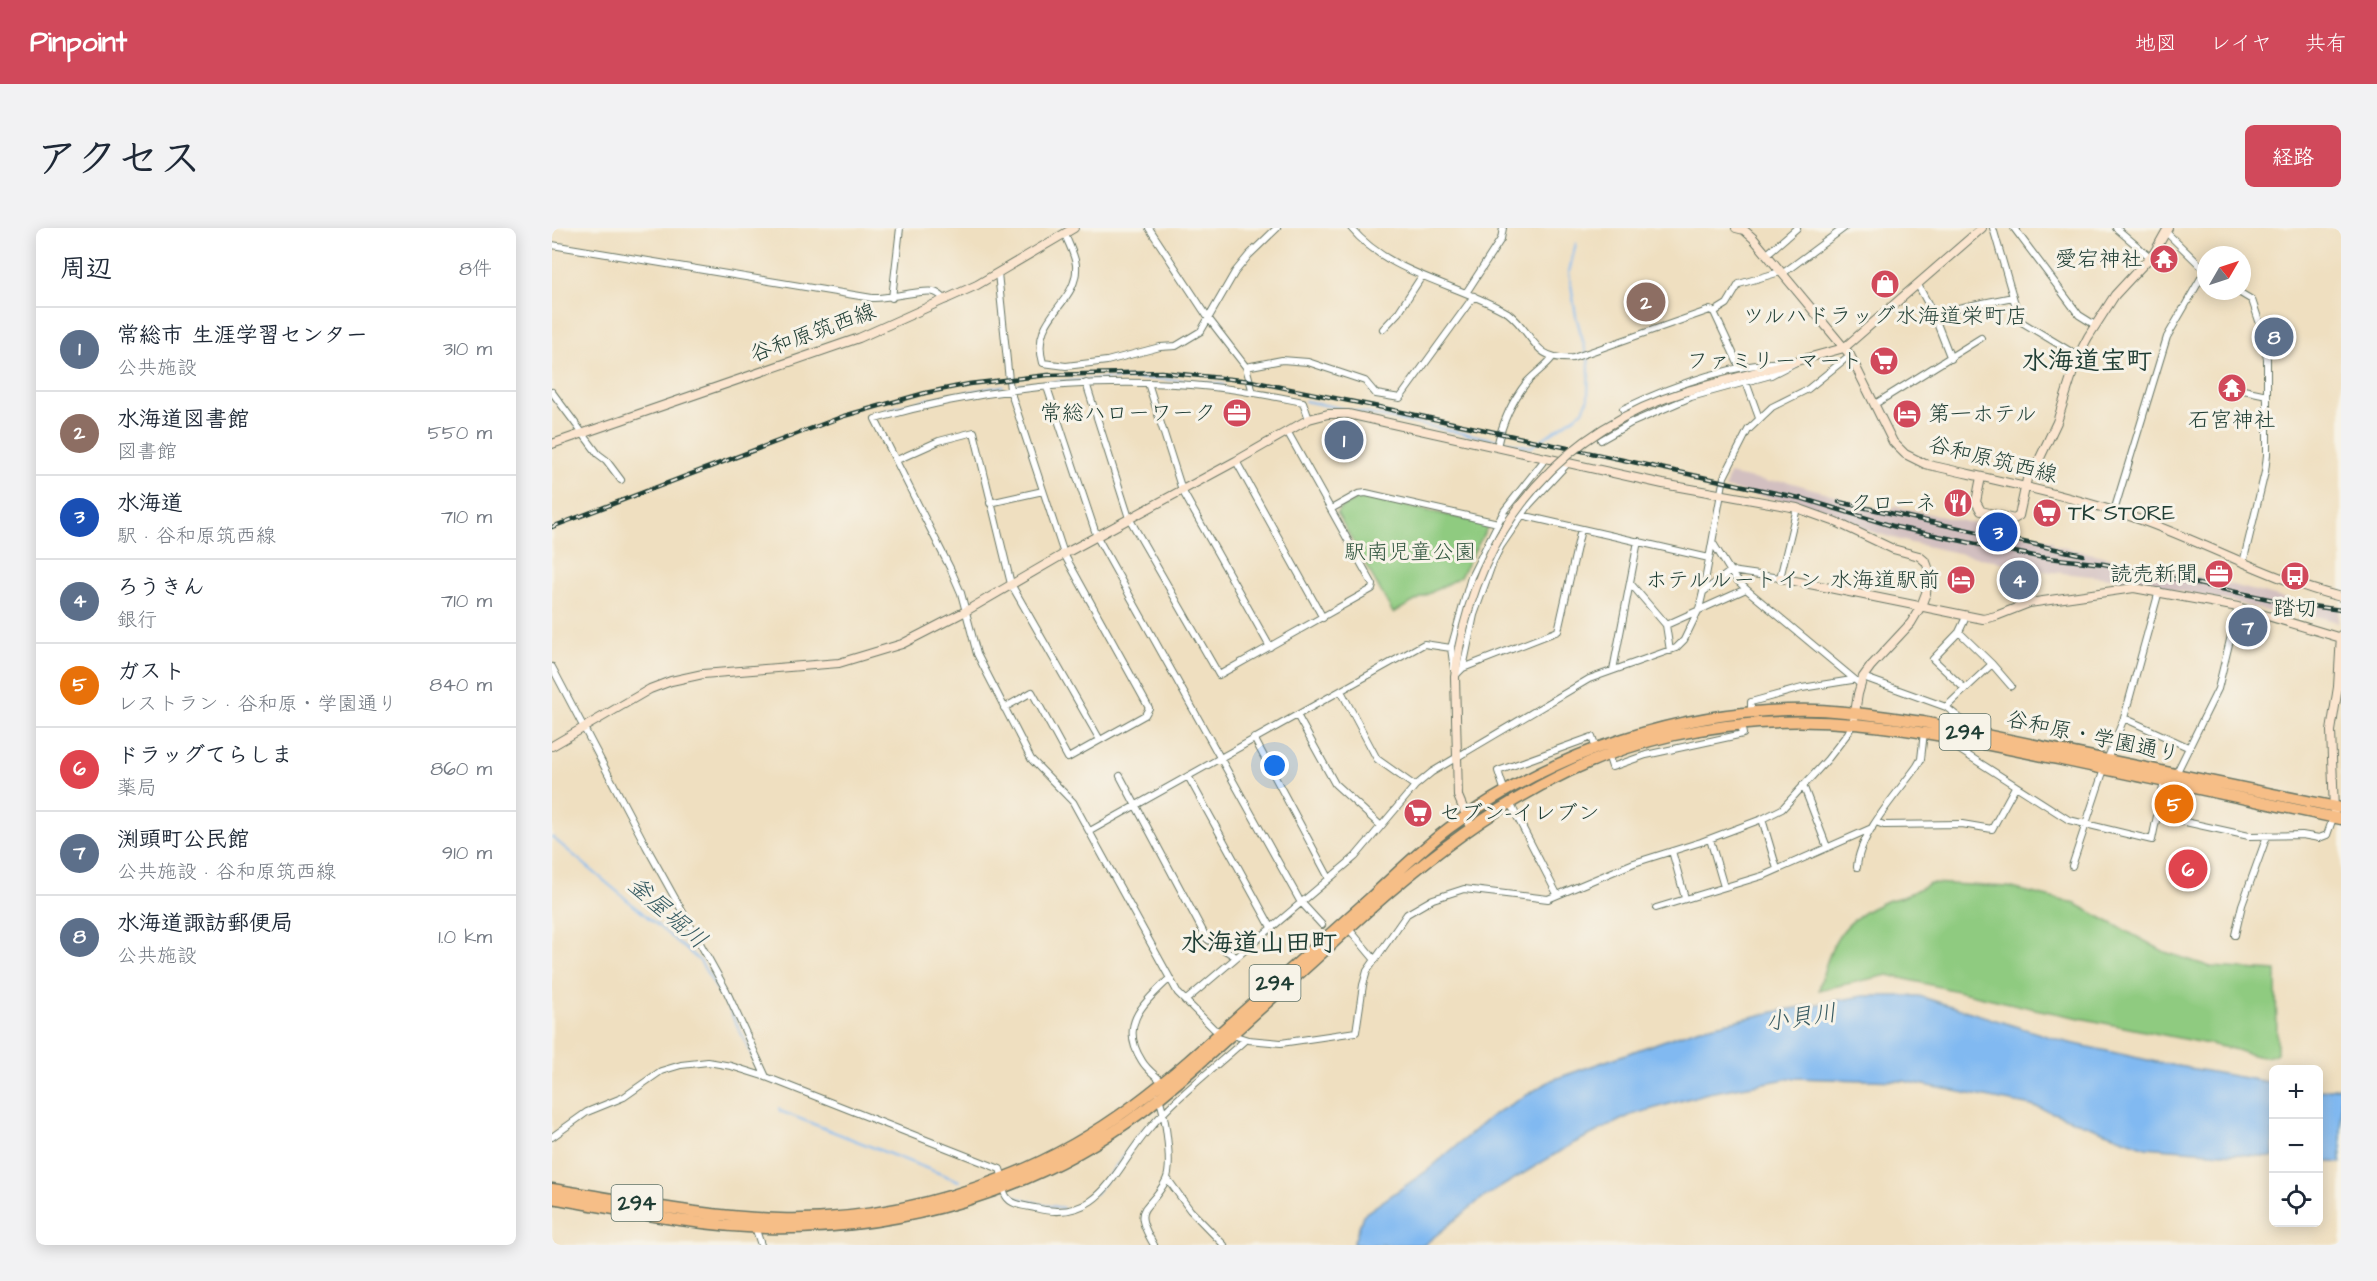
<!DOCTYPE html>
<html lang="ja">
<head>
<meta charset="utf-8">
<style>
  body { margin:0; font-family:"Architects Daughter","Klee One",sans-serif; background:#f2f2f3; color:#1f2937 }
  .controls { position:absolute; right:18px; bottom:18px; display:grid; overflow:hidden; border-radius:9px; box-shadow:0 3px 15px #0003 }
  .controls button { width:54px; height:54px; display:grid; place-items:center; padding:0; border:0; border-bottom:2px solid #e0e1e3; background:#fff; color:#1f2937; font:30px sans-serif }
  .compass { position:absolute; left:1645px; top:18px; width:54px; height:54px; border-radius:50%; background:#fff; box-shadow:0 3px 15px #0003; rotate:51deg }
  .you { position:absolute; left:723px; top:538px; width:21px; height:21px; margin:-15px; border:4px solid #fff; border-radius:50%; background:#1a73e8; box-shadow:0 0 0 9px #1a73e833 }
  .badge { display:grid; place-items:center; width:39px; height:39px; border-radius:50%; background:#d1495b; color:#fff; font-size:20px; font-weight:700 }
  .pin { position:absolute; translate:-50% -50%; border:3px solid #fff; box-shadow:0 2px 6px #0006 }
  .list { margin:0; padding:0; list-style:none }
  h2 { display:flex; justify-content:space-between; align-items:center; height:78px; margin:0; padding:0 24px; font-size:26px }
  h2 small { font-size:20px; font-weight:400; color:#747a83 }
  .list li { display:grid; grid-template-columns:39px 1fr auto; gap:18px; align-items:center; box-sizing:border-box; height:84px; padding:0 24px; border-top:2px solid #e0e1e3 }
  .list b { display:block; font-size:22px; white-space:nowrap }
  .list p { margin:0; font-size:20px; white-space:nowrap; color:#747a83 }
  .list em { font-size:20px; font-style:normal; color:#747a83 }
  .icon { flex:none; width:33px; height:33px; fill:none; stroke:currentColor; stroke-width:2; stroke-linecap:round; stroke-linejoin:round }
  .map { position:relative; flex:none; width:1789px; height:1017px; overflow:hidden; border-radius:9px }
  header { display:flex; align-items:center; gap:36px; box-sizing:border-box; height:84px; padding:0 30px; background:#d1495b; color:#fff }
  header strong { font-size:28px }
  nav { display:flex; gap:33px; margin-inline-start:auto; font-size:21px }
  .intro { display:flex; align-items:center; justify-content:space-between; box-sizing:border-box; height:144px; padding:0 36px }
  h1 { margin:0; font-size:42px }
  .button { padding:15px 27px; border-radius:9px; background:#d1495b; color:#fff; font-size:21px; font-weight:700 }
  main { display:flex; gap:36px; padding:0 36px }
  aside { flex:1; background:#fff; border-radius:9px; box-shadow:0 3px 15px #0003 }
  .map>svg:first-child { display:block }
</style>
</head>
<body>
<header>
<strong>Pinpoint</strong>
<nav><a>地図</a><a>レイヤ</a><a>共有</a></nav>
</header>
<div class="intro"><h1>アクセス</h1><a class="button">経路</a></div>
<main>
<aside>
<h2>周辺<small>8件</small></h2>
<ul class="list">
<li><span class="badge" style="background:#5c6f8a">1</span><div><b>常総市 生涯学習センター</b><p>公共施設</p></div><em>310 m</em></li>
<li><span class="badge" style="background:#8d6e63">2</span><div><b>水海道図書館</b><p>図書館</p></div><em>550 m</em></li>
<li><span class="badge" style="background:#1a4fb4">3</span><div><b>水海道</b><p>駅 · 谷和原筑西線</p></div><em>710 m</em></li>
<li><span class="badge" style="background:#5c6f8a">4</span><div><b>ろうきん</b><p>銀行</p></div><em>710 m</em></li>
<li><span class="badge" style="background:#e8710a">5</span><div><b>ガスト</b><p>レストラン · 谷和原・学園通り</p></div><em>840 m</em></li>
<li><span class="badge" style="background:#e0444e">6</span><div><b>ドラッグてらしま</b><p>薬局</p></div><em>860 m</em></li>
<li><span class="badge" style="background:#5c6f8a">7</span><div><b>渕頭町公民館</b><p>公共施設 · 谷和原筑西線</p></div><em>910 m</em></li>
<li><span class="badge" style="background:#5c6f8a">8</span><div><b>水海道諏訪郵便局</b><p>公共施設</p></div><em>1.0 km</em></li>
</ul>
</aside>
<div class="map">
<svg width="1789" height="1017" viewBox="0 0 1789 1017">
  <rect width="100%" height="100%" fill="#f7f3e8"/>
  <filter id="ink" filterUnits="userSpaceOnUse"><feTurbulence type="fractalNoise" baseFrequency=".0167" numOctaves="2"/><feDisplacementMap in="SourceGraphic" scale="12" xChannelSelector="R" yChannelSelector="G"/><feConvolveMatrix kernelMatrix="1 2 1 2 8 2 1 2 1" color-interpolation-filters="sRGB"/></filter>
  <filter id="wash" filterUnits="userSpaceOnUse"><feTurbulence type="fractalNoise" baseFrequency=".008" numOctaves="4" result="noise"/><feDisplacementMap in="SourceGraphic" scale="24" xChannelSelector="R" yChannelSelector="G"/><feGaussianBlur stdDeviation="1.35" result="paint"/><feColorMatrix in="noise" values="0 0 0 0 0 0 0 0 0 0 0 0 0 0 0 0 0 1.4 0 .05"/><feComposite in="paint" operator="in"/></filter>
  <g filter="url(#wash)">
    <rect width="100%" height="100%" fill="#efdfc0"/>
    <!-- industrial -->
    <path fill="#d2bfc0" d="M1177,246L1215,254L1234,253L1289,269L1290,272L1340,283L1342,278L1501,313V317L1661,352L1730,370L1788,379L1786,394L1752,385L1753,381L1732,377L1727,378L1725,386L1682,374L1607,359L1580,355L1568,357V351L1490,343L1359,315L1317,303L1261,280L1173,260Z"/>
    <!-- green -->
    <path fill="#8fcb80" stroke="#57845a" stroke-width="1.5" d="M810,268L935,296L936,298L908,349L841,385L785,285L787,281Z
      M1378,655L1456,659L1524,676L1613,724L1659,739L1724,743L1725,825C1712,834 1695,825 1681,821L1483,781L1336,747L1267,762C1276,723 1286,695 1326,677C1334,672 1344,671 1353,668C1361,664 1370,659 1378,655Z"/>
    <!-- water -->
    <path fill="#81b9f1" stroke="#507b92" stroke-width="1.5" d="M1311,768H1367L1514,814L1609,835L1721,855V929L1594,919L1485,879L1352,853L1240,850L1156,865L1079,887L1020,916L929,971L872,1017H801L811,987L876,942L939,888L1000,852L1145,801L1222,784Z
      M1789,859V935L1767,933V863Z"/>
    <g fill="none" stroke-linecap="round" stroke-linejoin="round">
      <!-- stream -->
      <path stroke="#81b9f1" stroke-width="2" d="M464,157C533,151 603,146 672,157
        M753,173L979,219L1031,183L1036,170L1037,135L1024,88L1017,44L1024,15
        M335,182L378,171L451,158
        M0,609L148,733L177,781L204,835
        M227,880L228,883L407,953
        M543,966L596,896
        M460,968L491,977L511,980"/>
    </g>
  </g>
  <g filter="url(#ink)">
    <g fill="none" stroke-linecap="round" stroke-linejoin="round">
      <!-- street casing -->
      <g stroke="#687665" stroke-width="8">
        <path id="street" d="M597,0L657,91L694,139L701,165
          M799,0C838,47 905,55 956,85C983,106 980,133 1021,130L1158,82L1162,84L1175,76L1187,56L1228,44
          M1441,0L1468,93L1526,128
          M1462,0L1527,87L1543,97
          M1564,0L1598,29
          M1614,4L1654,43
          M513,6C516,15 523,27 524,37C527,77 477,87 491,135L514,138L555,133L608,119L624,118L649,103L683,44L697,27L725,0
          M0,17L320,70C337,71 370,61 382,64C387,65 390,69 394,72
          M1215,26L1245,0
          M446,45L458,162L512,326L597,480L593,487L516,530L480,464L452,480
          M1230,46L1292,0
          M1366,57L1381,85L1399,131
          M1685,63L1700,72L1709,99L1715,131V227L1713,244L1691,335
          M914,65L949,11L951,0
          M340,70L348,0
          M1162,84L1188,140
          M1381,85L1461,69
          M831,101L846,85L870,48
          M1246,133L1219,147L1139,169L1079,195L1071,181C1125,155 1186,134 1246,133Z
          M694,139L730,132L756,134L813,153L824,166L848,170L922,68
          M1194,154L1207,190
          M534,155L577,290L667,447L820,361L821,357L735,203
          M596,155L630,262L718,419
          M495,159L545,309L748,673L770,697
          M1682,160L1715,167
          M0,164L46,226L54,232L69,252
          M1323,176L1429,110
          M757,191L751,174C721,168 691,162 661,159C547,148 433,159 323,191L399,342L409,365L425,426L479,531L521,574L626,765L662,801L696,812L729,815L804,804L811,757L815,743L855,686L881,671L912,661L996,671L1082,635L1149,614L1210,591L1230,581L1275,532L1296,505L1301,495
          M1049,212L1079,195
          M945,219C950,195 959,174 975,154C983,145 993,139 1000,130
          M345,232L387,213L422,204L459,356L548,512
          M684,233L771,390
          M438,275L491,263
          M779,281L806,266L814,265L946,295
          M1562,283L1615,109L1653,43
          M949,289L969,287L1157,330
          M1161,315L1182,349L1194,361L1308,456
          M1079,356L1114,397L1118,423
          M1151,364L1179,343L1228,350L1245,280
          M1114,397L1194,361
          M1407,404L1440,436L1459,458
          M0,439L94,618L174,762L214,849
          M911,440L1006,403L1029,301
          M902,442L899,420L919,349L952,283L994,230
          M1061,442L1086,313
          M903,448L911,440L922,387L941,334L949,318L977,277L1016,235
          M1311,449L1394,479L1409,491V503
          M1413,461L1381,431L1407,404L1414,389
          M789,463L825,531L863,558
          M1394,479L1440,436
          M1199,485V474L1250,460L1300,452
          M745,487L783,556L829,598
          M1572,490L1638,520
          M1400,509L1403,519L1517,592L1600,612L1612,554
          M702,510L777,650
          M1056,526L1060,539L1094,527L1191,506L1189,496
          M1624,546L1666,461L1686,379
          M568,548L655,711L684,729
          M636,548L719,699
          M1251,557L1275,619
          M953,564L946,543L1040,509L1044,521
          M958,575L1005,666
          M1606,588L1697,608L1750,607L1767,610L1775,607L1781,590
          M1210,591L1225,641
          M1324,594L1332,597L1410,596L1440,601L1463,559
          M538,603L872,416L899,420
          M1158,611L1172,659
          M1120,623L1133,670
          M1520,638L1555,532L1572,490L1607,363
          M1305,639C1307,606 1346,565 1365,538L1369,531L1372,504
          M1104,680L1213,647L1320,600
          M797,701L823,732
          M1683,707L1690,677L1715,608
          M633,773L803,629L863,558L880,544L1037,451L1124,420L1132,412L1147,381L1151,364L1172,249L1196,202L1220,179L1256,161L1298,127
          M613,857C606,849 595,842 590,833C566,796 592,775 617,751
          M0,909L35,884L72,869L109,843L129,837L156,834L179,838L214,849L448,941C452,950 449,960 454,968C459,977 473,978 483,980C548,997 561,943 596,902C624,869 661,841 693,812
          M615,950L638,982L672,1017
          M203,999L209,1017
          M602,1017C577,975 598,985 614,952C621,938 613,883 606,868"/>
      </g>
      <!-- secondary casing -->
      <g stroke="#687665" stroke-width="10">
        <path id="secondary" d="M1184,0L1192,2L1201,10L1298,127L1341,214L1353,226L1373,236C1446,253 1519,267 1589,292C1656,316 1719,352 1789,369
          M1135,163L1292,120L1430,0
          M0,216L307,110L425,57L522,0
          M1429,249L1424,274L1429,283L1462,291L1467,288L1475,251L1487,232L1505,194L1526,128L1536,109L1563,67L1602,25L1616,0
          M1228,350L1431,391L1444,388L1477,375L1582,360L1686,379L1789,410
          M907,420L903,449L906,568L919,599
          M0,518L98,461L119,453L151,446L287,435L350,416L414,383L512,326L684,233L757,191L776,186H796L1111,256L1245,280L1284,294L1341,321L1367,328L1374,334L1377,342L1374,365L1369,378L1359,395L1319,438L1311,449L1306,466L1302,491
          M1782,583L1779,503L1786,459L1789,407"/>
      </g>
      <!-- highway casing -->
      <g stroke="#687665" stroke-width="13">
        <path id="highway" d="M0,961C76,973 151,989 228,991C304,993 382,977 453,949C551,911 615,853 691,784C733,746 775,709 817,671C843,647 869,621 897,600C1002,523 1134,479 1264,482C1300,483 1335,489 1371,494L1789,580
          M0,970C71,982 142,998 214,1000C348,1003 483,964 591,883C625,857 656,828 688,799C724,766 761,734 797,700C890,614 996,535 1122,507C1261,476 1375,504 1510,532C1603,552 1696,572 1789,591"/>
      </g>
      <!-- street -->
      <use href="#street" stroke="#fff" stroke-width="6"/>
      <!-- secondary -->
      <use href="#secondary" stroke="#fbe5cf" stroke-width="8"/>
      <!-- highway -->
      <use href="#highway" stroke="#f6be87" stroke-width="10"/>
      <!-- rail casing -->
      <g stroke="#1f3d34" stroke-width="4.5">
        <path id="rail" d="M1287,274L1531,327
          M0,299L292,188L373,165L417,156L496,147L609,144L699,153L822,178L1252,271L1344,299L1443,320L1487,329L1552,336L1731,374L1789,382"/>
      </g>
      <!-- rail -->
      <use href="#rail" stroke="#f7f3e8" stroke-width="2" stroke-dasharray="7" stroke-linecap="butt"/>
      <!-- secondary-bridge casing -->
      <g stroke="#687665" stroke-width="10" stroke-linecap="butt">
        <path id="secondary-bridge" d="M907,420C932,293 1011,201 1135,163"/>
      </g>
      <!-- secondary-bridge -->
      <use href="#secondary-bridge" stroke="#fbe5cf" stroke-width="8"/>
    </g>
  </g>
  <!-- icons -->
  <defs>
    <g id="temple-disc" transform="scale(1.5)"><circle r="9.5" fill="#d1495b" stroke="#f7f3e8"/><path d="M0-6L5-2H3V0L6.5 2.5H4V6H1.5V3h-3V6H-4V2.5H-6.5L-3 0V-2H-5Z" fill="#fff"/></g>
    <g id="shop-disc" transform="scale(1.5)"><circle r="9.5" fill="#d1495b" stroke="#f7f3e8"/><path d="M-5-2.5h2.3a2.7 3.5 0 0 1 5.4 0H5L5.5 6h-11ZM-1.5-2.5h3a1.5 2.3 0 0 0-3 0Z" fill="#fff"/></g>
    <g id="supermarket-disc" transform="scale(1.5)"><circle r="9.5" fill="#d1495b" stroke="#f7f3e8"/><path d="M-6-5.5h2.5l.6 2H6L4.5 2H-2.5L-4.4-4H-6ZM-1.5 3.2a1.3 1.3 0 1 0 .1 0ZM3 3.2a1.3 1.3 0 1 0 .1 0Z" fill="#fff"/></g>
    <g id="office-disc" transform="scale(1.5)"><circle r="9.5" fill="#d1495b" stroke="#f7f3e8"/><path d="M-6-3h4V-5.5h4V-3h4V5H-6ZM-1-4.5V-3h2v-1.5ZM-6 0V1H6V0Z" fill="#fff"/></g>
    <g id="hotel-disc" transform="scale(1.5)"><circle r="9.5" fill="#d1495b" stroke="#f7f3e8"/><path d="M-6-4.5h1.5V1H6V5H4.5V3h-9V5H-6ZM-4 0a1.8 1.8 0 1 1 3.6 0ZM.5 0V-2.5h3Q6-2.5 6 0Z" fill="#fff"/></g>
    <g id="restaurant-disc" transform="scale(1.5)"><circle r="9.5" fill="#d1495b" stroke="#f7f3e8"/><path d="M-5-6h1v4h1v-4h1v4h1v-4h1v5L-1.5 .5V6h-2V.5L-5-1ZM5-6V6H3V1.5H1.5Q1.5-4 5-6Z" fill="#fff"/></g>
    <g id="bus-disc" transform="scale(1.5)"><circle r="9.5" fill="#d1495b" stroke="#f7f3e8"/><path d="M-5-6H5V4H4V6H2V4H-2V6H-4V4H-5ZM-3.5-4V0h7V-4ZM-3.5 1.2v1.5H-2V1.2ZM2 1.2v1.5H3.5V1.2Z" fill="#fff"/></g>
  </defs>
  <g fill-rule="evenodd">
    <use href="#temple-disc" x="1612" y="31"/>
    <use href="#shop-disc" x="1333" y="56"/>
    <use href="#supermarket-disc" x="1332" y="133"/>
    <use href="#temple-disc" x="1680" y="160"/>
    <use href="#office-disc" x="685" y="185"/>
    <use href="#hotel-disc" x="1355" y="186"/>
    <use href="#restaurant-disc" x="1406" y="275"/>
    <use href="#supermarket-disc" x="1495" y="285"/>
    <use href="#office-disc" x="1667" y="346"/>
    <use href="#bus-disc" x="1743" y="348"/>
    <use href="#hotel-disc" x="1409" y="352"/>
    <use href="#supermarket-disc" x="866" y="585"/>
  </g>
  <g text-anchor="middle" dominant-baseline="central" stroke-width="6" stroke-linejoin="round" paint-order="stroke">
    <!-- shield labels -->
    <g fill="#f7f3e8" stroke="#60746a" stroke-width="1.5">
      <rect x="1387.5" y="486" width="51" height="36" rx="4.5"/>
      <rect x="697.5" y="737" width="51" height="36" rx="4.5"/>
      <rect x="59.5" y="957" width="51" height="36" rx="4.5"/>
    </g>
    <g font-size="21" font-weight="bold" fill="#1f3d34">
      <text x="1413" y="504">294</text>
      <text x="723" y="755">294</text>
      <text x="85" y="975">294</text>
    </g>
    <!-- poi labels -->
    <g font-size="22" fill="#1f3d34" stroke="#f7f3e8" text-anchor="end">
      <text x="1591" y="31">愛宕神社</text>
      <text x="1333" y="88" text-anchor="middle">ツルハドラッグ水海道栄町店</text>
      <text x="1311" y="133">ファミリーマート</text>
      <text x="664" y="185">常総ハローワーク</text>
      <text x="1376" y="186" text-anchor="start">第一ホテル</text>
      <text x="1680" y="192" text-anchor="middle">石宮神社</text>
      <text x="1385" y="275">クローネ</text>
      <text x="1516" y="285" text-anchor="start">TK STORE</text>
      <text x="1646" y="346">読売新聞</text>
      <text x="1388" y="352">ホテルルートイン 水海道駅前</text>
      <text x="1743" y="380" text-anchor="middle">踏切</text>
      <text x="887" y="585" text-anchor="start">セブン-イレブン</text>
    </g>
    <!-- street labels -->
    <g font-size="22" fill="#1f3d34" stroke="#f7f3e8">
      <text transform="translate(261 105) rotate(-20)">谷和原筑西線</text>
      <text transform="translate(1441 232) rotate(14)">谷和原筑西線</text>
      <text transform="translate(1541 509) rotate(12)">谷和原・学園通り</text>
    </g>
    <!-- park labels -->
    <g font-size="22" fill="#355943" stroke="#f7f3e8">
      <text x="858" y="324">駅南児童公園</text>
    </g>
    <!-- water labels -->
    <g font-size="24" font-style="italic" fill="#385c63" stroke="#f7f3e8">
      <text transform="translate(115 685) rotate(41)">釜屋堀川</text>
      <text transform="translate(1249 790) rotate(-8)">小貝川</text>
    </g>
    <!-- quarter labels -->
    <g font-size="26" font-weight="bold" fill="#1f3d34" stroke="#f7f3e8">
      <text x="1535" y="133">水海道宝町</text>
      <text x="707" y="715">水海道山田町</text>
    </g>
  </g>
</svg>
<div class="controls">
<button>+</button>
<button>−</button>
<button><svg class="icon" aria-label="locate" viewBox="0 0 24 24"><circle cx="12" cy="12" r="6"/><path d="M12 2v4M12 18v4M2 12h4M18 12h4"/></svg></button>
</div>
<svg class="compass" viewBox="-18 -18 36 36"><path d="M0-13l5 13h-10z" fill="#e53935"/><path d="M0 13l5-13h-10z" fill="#747a83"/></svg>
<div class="you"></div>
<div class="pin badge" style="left:792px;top:212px;background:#5c6f8a">1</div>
<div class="pin badge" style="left:1094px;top:74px;background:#8d6e63">2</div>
<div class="pin badge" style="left:1446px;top:304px;background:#1a4fb4">3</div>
<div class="pin badge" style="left:1467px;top:352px;background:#5c6f8a">4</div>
<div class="pin badge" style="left:1622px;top:576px;background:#e8710a">5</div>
<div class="pin badge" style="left:1636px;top:641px;background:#e0444e">6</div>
<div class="pin badge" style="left:1696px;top:399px;background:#5c6f8a">7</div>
<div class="pin badge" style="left:1722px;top:109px;background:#5c6f8a">8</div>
</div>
</main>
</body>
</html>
